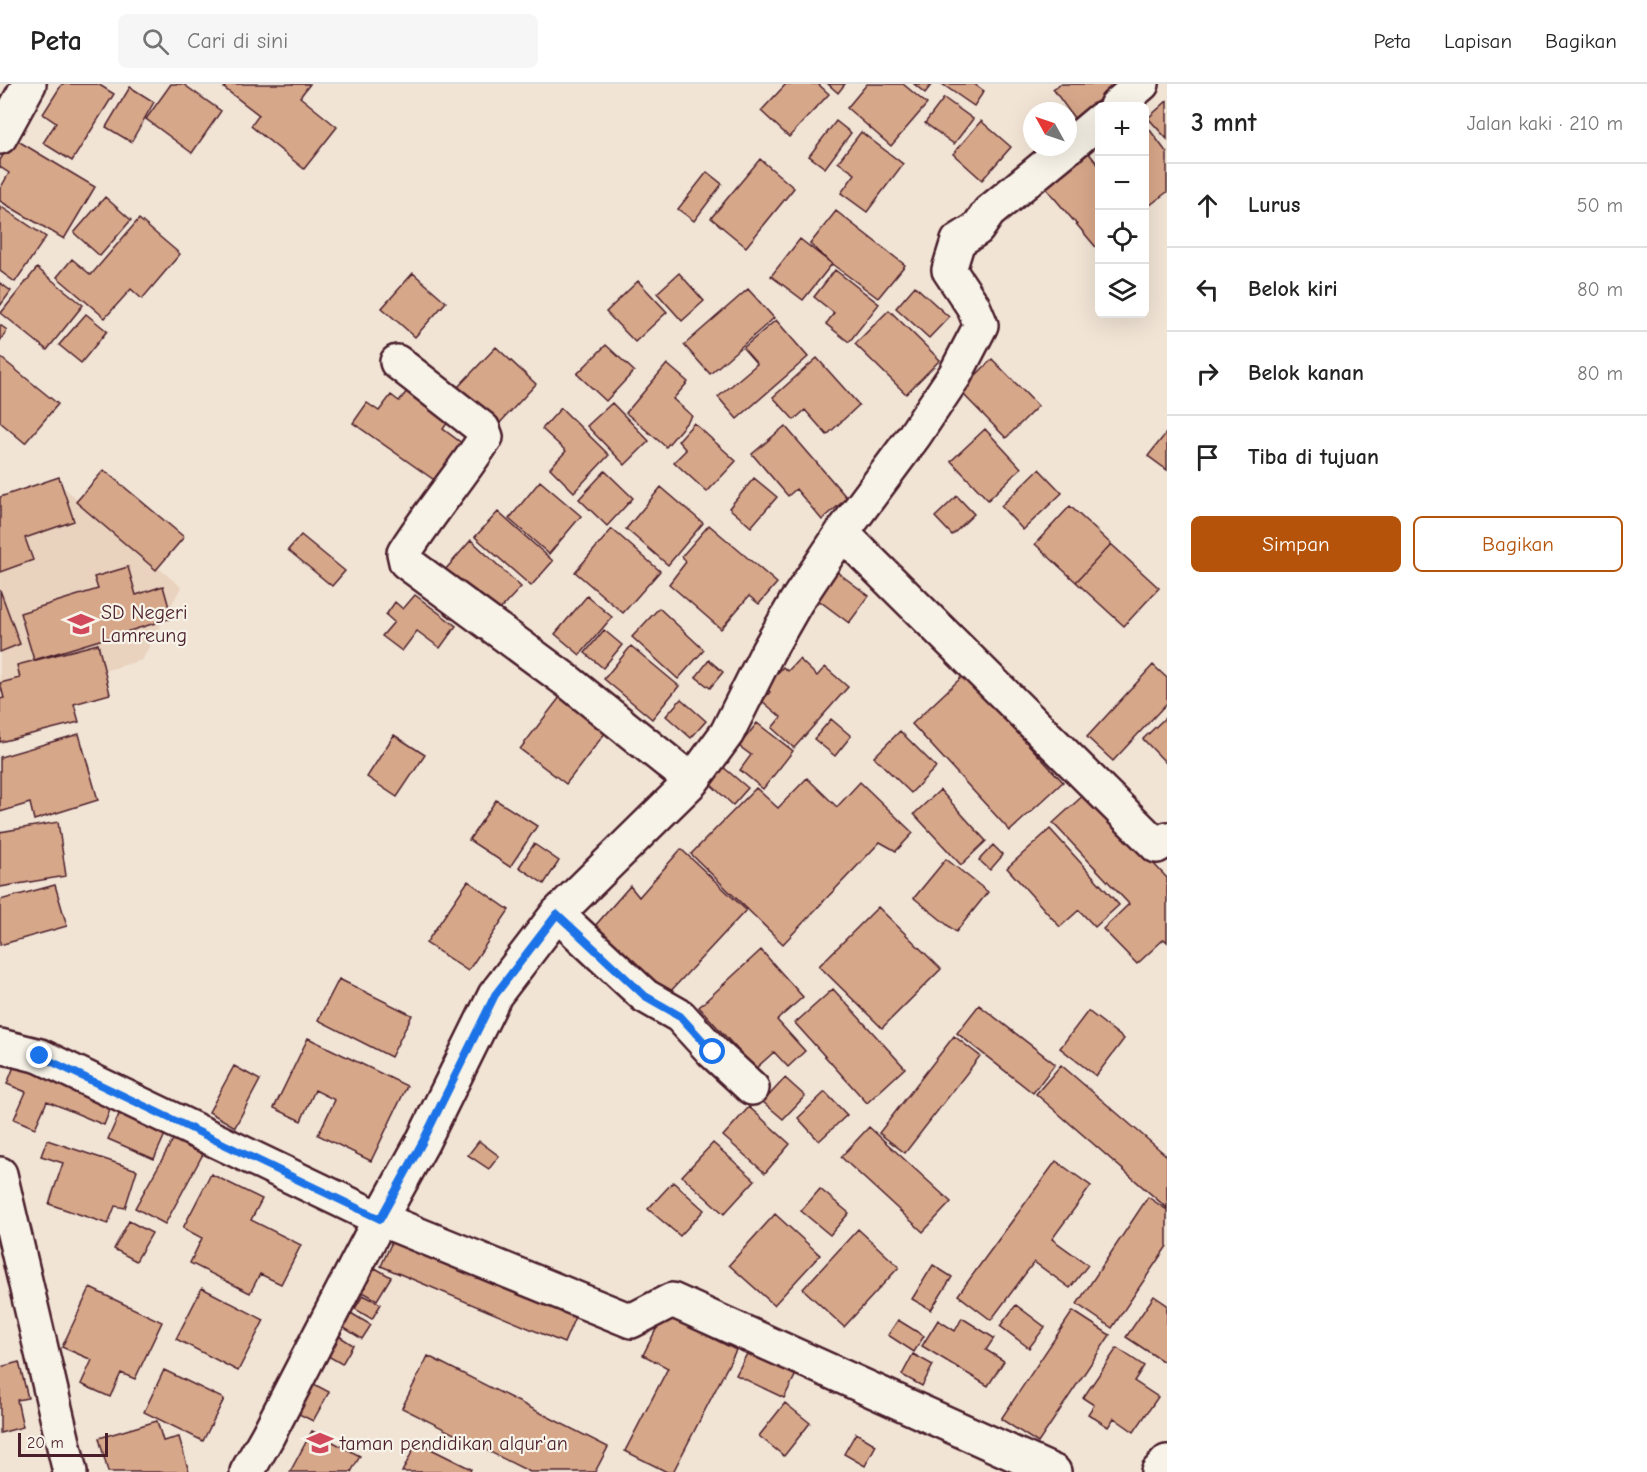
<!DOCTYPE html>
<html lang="id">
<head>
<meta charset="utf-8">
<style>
  body { margin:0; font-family:"Comic Neue",sans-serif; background:#f6f6f6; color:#222 }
  .controls { position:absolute; right:18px; top:18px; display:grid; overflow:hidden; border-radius:9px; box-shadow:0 6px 24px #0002 }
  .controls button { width:54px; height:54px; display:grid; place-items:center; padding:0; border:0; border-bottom:2px solid #e0e0e0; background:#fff; color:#222; font:30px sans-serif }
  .compass { position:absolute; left:1023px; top:18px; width:54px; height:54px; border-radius:50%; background:#fff; box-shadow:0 6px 24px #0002; rotate:310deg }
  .scale { position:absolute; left:18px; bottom:15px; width:90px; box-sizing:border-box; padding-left:6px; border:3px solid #4a1f2b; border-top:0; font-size:16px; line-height:21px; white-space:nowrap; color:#4a1f2b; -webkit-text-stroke:4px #f7f3e8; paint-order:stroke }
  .stop { position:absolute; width:18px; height:18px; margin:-14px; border:4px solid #1a73e8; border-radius:50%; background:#fff }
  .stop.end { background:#1a73e8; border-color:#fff; box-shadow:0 2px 6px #0008 }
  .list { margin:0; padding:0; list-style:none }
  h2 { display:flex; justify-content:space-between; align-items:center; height:78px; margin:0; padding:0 24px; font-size:26px }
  h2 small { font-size:20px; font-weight:400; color:#767676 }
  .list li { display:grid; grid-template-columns:39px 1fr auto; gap:18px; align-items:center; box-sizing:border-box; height:84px; padding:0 24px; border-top:2px solid #e0e0e0 }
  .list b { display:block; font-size:22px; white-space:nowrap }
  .list em { font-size:20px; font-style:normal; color:#767676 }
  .actions { display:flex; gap:12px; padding:18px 24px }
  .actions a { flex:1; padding:14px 0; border:2px solid #b45309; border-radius:9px; text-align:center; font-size:21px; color:#b45309 }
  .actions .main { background:#b45309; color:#fff }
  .icon { flex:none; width:33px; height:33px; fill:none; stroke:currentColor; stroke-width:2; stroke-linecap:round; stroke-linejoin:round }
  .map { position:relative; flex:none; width:1167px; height:1388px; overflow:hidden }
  header { display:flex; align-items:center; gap:36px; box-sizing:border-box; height:84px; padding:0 30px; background:#fff; border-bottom:2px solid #e0e0e0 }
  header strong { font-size:28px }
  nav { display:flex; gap:33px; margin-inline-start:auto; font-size:21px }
  .search { width:420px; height:54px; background:#f6f6f6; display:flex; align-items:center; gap:15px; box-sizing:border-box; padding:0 21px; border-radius:9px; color:#767676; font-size:22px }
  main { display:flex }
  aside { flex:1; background:#fff }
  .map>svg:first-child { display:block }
</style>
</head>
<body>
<header>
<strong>Peta</strong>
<div class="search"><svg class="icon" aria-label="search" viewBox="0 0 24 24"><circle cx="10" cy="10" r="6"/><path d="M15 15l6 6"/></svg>Cari di sini</div>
<nav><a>Peta</a><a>Lapisan</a><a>Bagikan</a></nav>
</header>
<main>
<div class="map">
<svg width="1167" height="1388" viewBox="0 0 1167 1388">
  <rect width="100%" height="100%" fill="#f1e4d5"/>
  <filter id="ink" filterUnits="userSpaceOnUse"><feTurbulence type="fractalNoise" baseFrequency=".0167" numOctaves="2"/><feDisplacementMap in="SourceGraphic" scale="12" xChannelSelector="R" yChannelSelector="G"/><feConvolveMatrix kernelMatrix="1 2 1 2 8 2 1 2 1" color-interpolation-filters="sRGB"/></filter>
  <g filter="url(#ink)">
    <!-- built -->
    <path fill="#e9d2be" d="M64,404L181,503L142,576L0,617V424Z"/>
    <!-- building -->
    <path fill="#d7a78a" stroke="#4a1f2b" stroke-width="1.5" d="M62,0H98L114,10L72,77L43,59L56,39L43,30Z
      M171,0H183L221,27L192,69L146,35Z
      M227,0H310L300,13L337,43L304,85L251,42L259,31L224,4Z
      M786,0H818L829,10L789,53L761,27Z
      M828,0H845L838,9Z
      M867,0H903L927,20L891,62L847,24Z
      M914,0H932L925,9Z
      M942,0H974L984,7L974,22Z
      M1060,0H1121L1074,34L1053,5Z
      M130,3L154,18L131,58L106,43Z
      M944,14L973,35L954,60L925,39Z
      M1167,17V55L1148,34Z
      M836,37L851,49L825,84L809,72Z
      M981,37L1011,63L982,96L953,70Z
      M1144,38L1167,69V108L1145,125Z
      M861,48L903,80L867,128L841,109L855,90L838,78Z
      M13,54L95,103L64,155L0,117V105L9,89L0,83V76Z
      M1087,67L1100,83V168L1045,103Z
      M760,75L794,104L746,163L711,134Z
      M707,88L722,100L694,137L678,125Z
      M105,113L131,136L100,172L74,149Z
      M0,122L46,153L15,198L0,187Z
      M836,127L905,181L878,214L832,180L810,160Z
      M139,135L180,170L142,215L131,205L105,234L57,193L72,175L91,191Z
      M800,155L832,180L803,216L771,192Z
      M37,184L83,221L47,266L1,229Z
      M835,186L879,220L849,258L826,240L834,229L814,213Z
      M413,189L446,218L415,253L382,224Z
      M679,189L704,217L682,237L657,209Z
      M638,197L667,228L635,258L606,228Z
      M0,199L11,207L0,222Z
      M915,202L949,233L929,254L896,224Z
      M748,205L774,234L710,290L684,261Z
      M889,226L940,276L906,310L855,260Z
      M86,230L107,247L81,279L59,261Z
      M776,236L808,273L737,335L718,313L757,280L743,264Z
      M0,241L7,246L0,257Z
      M606,261L634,287L606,317L577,290Z
      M496,263L536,300L498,341L458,303Z
      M0,273L58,320L25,359L0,338Z
      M817,274L859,321L827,351L805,326L794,336L773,313Z
      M992,275L1038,322L1006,354L960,307Z
      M667,280L688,298L673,315L692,332L666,363L626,329Z
      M408,306L450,335L443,345L467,363L440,400L353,339L367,319L379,327L391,311L399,317Z
      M612,319L649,357L625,381L587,342Z
      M561,324L609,371L574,408L550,384L566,367L542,345Z
      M694,339L736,377L707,408L674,378L686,366L678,357Z
      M785,342L847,414L822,436L796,405L788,412L752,370Z
      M985,345L1021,384L988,416L951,377Z
      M1167,348V386L1148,372Z
      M1039,385L1062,409L1023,446L1001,422Z
      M104,386L184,453L156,486L76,418Z
      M605,387L633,414L607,442L579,415Z
      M59,393L74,437L25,454L33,476L0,488V413Z
      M754,394L777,413L751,443L729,424Z
      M540,397L581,432L549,470L509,435Z
      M661,403L703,439L668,481L626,445Z
      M957,412L974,430L952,451L935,433Z
      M1070,422L1111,460L1076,498L1035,460Z
      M498,428L553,477L531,502L475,453Z
      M709,441L777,499L759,520L749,512L721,545L669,500L686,478L682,472Z
      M612,445L660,487L623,529L575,488Z
      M301,451L345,487L332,502L288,466Z
      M471,456L521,503L494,532L445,486Z
      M1111,460L1159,504L1124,542L1076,498Z
      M128,483L136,511L163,502L172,534L34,576L20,529L98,505L94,493Z
      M837,488L869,512L849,539L817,515Z
      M0,506L20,560L0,568Z
      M415,511L456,542L440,564L417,547L402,567L382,552L394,538L386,531L395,518L403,525Z
      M587,512L612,533L580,571L555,550Z
      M659,524L704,566L678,595L632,553Z
      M604,546L622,561L603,584L585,569Z
      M98,560L110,610L74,620L79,638L0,658V615L4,614L0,599L20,594L17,581Z
      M631,562L679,602L652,635L604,595Z
      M799,575L817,592L825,583L848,603L794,664L772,644L781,633L762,617L770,608L765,603L783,583L788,587Z
      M709,576L723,588L710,604L696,593Z
      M1153,581L1167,594V619L1113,677L1087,653Z
      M964,591L1063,698L1010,747L912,640Z
      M560,613L606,648L566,700L520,665Z
      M681,615L706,637L691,654L666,632Z
      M1167,632V680L1143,655Z
      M831,635L851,652L835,672L814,655Z
      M757,639L793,667L763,705L740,686L751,671L739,662Z
      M900,647L936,683L911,709L874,673Z
      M79,650L98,716L34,736L30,719L0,728V673Z
      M394,651L425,671L397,713L367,693Z
      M723,683L748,704L733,721L709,699Z
      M807,694L837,723L860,698L913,749L896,767L880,758L783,860L691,770L756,704L778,724Z
      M940,706L986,757L961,781L914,730Z
      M1087,708L1167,794V858L1164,855L1137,880L1103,845L1129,820L1053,739Z
      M496,716L537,742L510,783L469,756Z
      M58,738L66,792L0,803V748Z
      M1050,745L1119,821L1095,843L1079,826L1060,843L1007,784Z
      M534,760L559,777L544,800L519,783Z
      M993,761L1003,771L990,786L979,776Z
      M681,765L746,826L668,910L594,843L630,802L639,813Z
      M946,775L988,808L956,848L914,814Z
      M468,797L509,826L468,887L426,859Z
      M55,801L67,842L0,861V816Z
      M878,823L941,885L882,944L819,882Z
      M761,866L803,913L777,936L805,967L788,983L774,968L755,985L699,923Z
      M339,895L412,931L391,973L318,936Z
      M833,905L905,984L867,1019L795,939Z
      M979,921L1055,980L1033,1009L957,949Z
      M1088,927L1124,955L1096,992L1060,964Z
      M954,952L980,972L905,1069L879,1049Z
      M308,954L407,1002L371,1077L318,1051L335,1016L315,1006L301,1037L274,1024Z
      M15,980L112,1021L104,1041L47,1017L35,1044L14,1035L26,1008L7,1000Z
      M1061,981L1167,1072V1124L1036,1010Z
      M234,982L260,996L235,1043L209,1028Z
      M785,994L805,1012L783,1035L763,1018Z
      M825,1008L847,1031L819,1057L798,1034Z
      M749,1023L790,1060L765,1089L723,1052Z
      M121,1026L167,1046L154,1075L108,1055Z
      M869,1043L951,1118L923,1148L841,1073Z
      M174,1054L203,1070L165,1140L135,1124Z
      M47,1056L137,1086L125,1124L115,1122L108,1140L49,1120L63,1079L41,1072Z
      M479,1057L499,1072L489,1085L468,1071Z
      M713,1059L755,1096L724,1130L682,1092Z
      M1056,1077L1091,1102L1052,1155L1088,1181L1070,1204L1034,1178L991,1236L958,1211Z
      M211,1090L262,1115L251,1136L301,1161L281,1200L260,1190L250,1209L190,1179L202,1154L183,1144Z
      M673,1098L704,1126L680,1152L648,1125Z
      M820,1105L849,1129L830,1151L801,1127Z
      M1148,1113L1167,1126V1162L1112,1244L1077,1220Z
      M775,1130L820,1171L774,1221L729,1181Z
      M129,1137L152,1149L136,1177L114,1165Z
      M858,1145L899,1183L844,1243L803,1205Z
      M395,1151L577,1228L564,1259L381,1182Z
      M933,1181L952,1193L931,1226L912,1215Z
      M375,1184L391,1193L377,1216L361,1207Z
      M90,1204L162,1238L135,1295L121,1289L110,1313L81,1300L92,1276L62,1263Z
      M202,1204L264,1236L238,1287L176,1255Z
      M363,1211L381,1220L372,1235L355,1225Z
      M1154,1212L1167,1221V1280L1126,1253Z
      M1016,1221L1045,1243L1029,1264L1000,1242Z
      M1073,1227L1110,1251L1038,1359L1001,1335Z
      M349,1228L371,1241L362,1255L341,1242Z
      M664,1230L736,1266L673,1388H667L625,1367L668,1284L643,1271Z
      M962,1234L994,1254L986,1266L1004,1277L988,1302L922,1262L938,1236L955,1247Z
      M898,1236L924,1252L914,1268L888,1251Z
      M339,1252L353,1261L342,1280L328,1272Z
      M751,1262L799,1284L784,1314L736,1291Z
      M1117,1264L1144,1282L1134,1297L1158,1313L1134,1348L1114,1334L1108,1343L1088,1330L1094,1321L1083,1314Z
      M913,1270L933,1281L922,1302L902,1291Z
      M428,1272L608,1363L595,1388H530L402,1324Z
      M19,1278L28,1314L17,1316L23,1343L0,1349V1283Z
      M164,1286L224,1315L203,1357L144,1328Z
      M306,1296L329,1308L313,1337L291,1326Z
      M785,1319L810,1339L784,1372L759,1352Z
      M157,1337L163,1357L179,1353L189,1388H108L99,1354Z
      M312,1347L360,1372L351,1388H290Z
      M856,1349L876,1361L865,1382L844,1370Z
      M417,1358L471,1385L470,1388H402Z"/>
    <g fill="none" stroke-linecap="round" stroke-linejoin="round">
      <!-- minor casing -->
      <g stroke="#4a1f2b" stroke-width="38">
        <path id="minor" d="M1116,22L1142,0
          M0,53L29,0
          M1068,63L1100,36
          M397,278L483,345L486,353C460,393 429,429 404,469L406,478L570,599L692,697
          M842,449L1157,762L1167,755
          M557,830L645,912L680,932L713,968L752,1004
          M0,962L40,972L380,1135L631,1237L672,1216L1054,1388
          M0,1090L70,1388
          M247,1388L267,1353L380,1135L422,1059L495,911L557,830L692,697L727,649L768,567L796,518L842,449L914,352L955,291L981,241L973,222L949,186L958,157L977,145L989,128L1068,63
          M1158,1388L1167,1378"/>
      </g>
      <!-- minor -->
      <use href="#minor" stroke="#f7f3e8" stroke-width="33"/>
    </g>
  </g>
  <g fill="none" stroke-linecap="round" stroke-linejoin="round" filter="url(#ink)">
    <!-- route -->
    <path stroke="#1a73e8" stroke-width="8" d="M40,972L380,1135L422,1059L495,911L557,830L645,912L680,932L713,968"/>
  </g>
  <!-- icons -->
  <defs>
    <g id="school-bare" transform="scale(2.07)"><path d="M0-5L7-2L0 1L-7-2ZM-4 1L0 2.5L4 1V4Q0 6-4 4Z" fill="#d1495b" stroke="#f7f3e8" stroke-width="2.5" paint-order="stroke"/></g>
  </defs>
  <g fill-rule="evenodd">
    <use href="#school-bare" x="81" y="540"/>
    <use href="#school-bare" x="320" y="1359"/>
  </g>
  <g text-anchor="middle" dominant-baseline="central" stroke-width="4.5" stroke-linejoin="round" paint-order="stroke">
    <!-- poi labels -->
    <g font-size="20" fill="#4a1f2b" stroke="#f7f3e8" text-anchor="start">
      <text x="101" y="528">SD Negeri<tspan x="101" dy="23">Lamreung</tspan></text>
      <text x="340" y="1359">taman pendidikan alqur'an</text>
    </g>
  </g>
</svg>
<div class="controls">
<button>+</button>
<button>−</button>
<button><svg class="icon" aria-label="locate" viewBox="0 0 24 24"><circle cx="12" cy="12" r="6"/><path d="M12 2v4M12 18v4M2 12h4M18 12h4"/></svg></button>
<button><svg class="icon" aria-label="layers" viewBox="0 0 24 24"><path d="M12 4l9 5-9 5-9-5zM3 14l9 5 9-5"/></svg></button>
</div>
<svg class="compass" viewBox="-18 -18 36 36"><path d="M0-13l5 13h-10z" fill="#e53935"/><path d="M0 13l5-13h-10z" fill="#767676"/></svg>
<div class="scale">20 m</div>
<div class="stop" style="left:713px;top:968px"></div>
<div class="stop end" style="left:40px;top:972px"></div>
</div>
<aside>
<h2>3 mnt<small>Jalan kaki · 210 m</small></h2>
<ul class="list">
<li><svg class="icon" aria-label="ahead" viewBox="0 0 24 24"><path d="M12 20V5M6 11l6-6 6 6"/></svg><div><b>Lurus</b></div><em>50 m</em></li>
<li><svg class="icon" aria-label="left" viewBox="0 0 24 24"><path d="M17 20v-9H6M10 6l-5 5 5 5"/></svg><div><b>Belok kiri</b></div><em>80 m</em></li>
<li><svg class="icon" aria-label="right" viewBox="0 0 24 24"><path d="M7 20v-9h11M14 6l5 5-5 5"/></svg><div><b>Belok kanan</b></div><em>80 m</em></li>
<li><svg class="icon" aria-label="arrive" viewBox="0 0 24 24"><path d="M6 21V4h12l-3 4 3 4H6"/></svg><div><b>Tiba di tujuan</b></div></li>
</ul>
<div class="actions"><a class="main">Simpan</a><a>Bagikan</a></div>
</aside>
</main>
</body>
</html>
